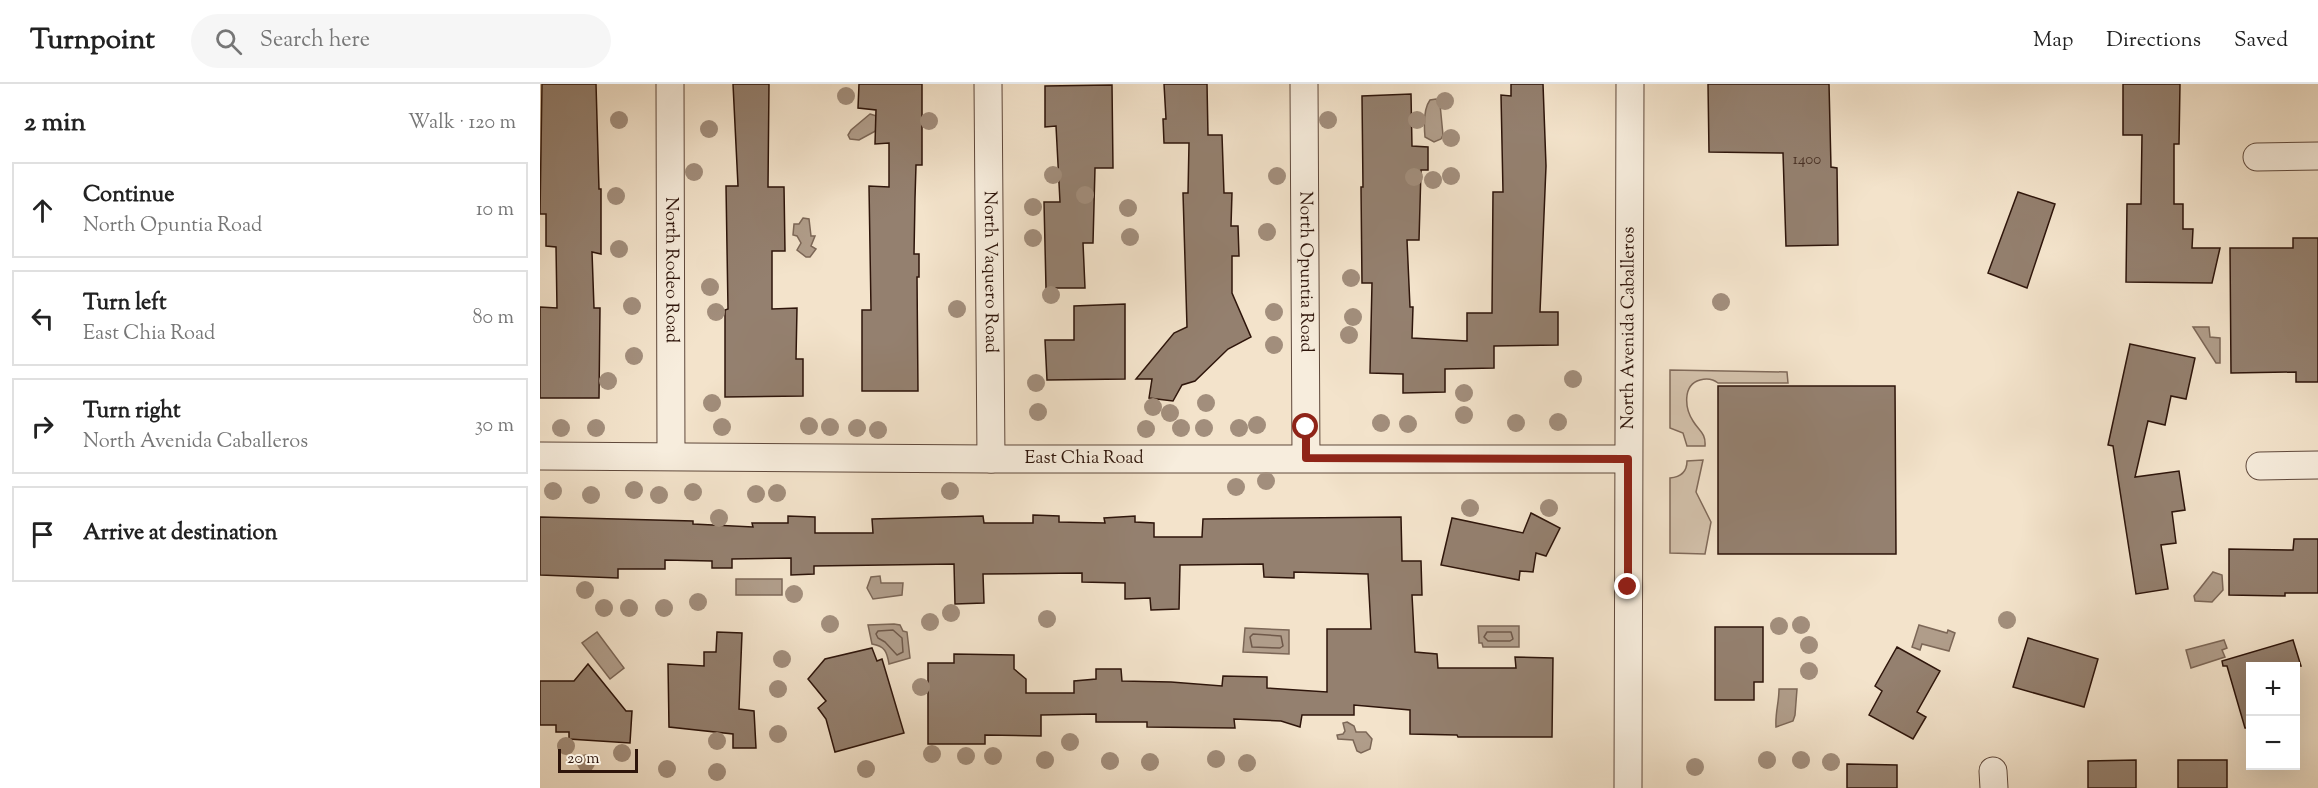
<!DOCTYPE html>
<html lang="en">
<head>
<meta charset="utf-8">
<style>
  body { margin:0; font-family:"Sorts Mill Goudy",serif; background:#f6f6f6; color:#222 }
  .controls { position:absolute; right:18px; bottom:18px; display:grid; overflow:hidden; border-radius:0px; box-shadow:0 6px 24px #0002 }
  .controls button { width:54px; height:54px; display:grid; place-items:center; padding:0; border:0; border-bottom:2px solid #e0e0e0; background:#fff; color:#222; font:30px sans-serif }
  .scale { position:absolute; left:18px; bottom:15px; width:80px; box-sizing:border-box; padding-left:6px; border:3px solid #2e150b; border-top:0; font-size:16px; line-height:21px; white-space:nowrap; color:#2e150b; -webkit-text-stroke:4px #f7eddd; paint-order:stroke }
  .stop { position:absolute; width:18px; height:18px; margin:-14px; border:4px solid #8f2418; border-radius:50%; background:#fff }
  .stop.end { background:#8f2418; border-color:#fff; box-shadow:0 2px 6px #0008 }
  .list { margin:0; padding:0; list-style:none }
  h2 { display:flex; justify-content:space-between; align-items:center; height:78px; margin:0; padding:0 24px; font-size:26px }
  h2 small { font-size:20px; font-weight:400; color:#767676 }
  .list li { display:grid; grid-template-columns:39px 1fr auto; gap:18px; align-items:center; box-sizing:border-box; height:96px; margin:0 12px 12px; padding:0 12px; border:2px solid #e0e0e0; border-radius:0px }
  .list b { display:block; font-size:22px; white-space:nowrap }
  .list p { margin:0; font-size:20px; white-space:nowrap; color:#767676 }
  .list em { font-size:20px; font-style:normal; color:#767676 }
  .icon { flex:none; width:33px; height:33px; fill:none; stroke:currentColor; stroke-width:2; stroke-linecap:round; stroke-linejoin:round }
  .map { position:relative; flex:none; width:1778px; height:704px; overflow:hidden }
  header { display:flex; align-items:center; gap:36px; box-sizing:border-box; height:84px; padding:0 30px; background:#fff; border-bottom:2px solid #e0e0e0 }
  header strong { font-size:28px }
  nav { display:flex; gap:33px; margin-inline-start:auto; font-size:21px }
  .search { width:420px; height:54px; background:#f6f6f6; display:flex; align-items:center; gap:15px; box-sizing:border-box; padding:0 21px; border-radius:33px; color:#767676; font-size:22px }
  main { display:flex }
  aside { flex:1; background:#fff }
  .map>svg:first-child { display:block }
</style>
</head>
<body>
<header>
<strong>Turnpoint</strong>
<div class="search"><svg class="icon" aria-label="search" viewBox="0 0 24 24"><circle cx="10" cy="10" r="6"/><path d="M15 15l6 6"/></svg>Search here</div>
<nav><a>Map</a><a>Directions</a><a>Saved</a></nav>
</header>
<main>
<aside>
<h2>2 min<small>Walk · 120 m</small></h2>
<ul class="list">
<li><svg class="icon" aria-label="ahead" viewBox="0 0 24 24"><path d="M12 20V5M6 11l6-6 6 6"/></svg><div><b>Continue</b><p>North Opuntia Road</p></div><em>10 m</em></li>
<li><svg class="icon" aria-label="left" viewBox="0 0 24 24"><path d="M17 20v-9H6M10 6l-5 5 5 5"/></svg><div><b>Turn left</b><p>East Chia Road</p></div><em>80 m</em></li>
<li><svg class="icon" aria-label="right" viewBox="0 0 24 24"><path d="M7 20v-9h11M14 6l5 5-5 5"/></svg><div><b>Turn right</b><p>North Avenida Caballeros</p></div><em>30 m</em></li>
<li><svg class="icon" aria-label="arrive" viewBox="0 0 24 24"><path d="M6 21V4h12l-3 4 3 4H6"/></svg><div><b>Arrive at destination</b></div></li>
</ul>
</aside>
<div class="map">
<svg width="1778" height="704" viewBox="0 0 1778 704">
  <rect width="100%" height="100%" fill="#f3e3cb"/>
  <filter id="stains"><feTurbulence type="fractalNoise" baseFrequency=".00333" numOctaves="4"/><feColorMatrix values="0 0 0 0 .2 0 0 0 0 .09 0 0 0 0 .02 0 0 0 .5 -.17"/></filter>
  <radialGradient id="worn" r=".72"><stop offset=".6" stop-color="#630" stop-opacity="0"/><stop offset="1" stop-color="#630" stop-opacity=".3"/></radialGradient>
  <!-- green -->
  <path fill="#d2c0aa" stroke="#806a5a" stroke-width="1.5" d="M1130,286L1247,288L1248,299H1178C1173,295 1167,294 1160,296C1142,301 1145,325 1153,337C1159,347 1166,349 1165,362H1147L1143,349L1130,344Z
    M1163,376L1156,408L1171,438L1165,470L1130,469V394C1141,393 1147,388 1147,377Z"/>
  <!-- water -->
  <path fill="#b09d8a" stroke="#7c6757" stroke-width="1.5" d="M896,15L900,20L903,51L901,55L894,58L885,53C884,42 884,24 890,16Z
    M330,30L340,33L341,44L319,56L310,55L308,51L311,46Z
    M263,134L269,135L271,152H275L271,162L276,165L270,173H266L257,166L261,159L257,152L253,151L254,140H259Z
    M1669,243L1670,253L1680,254V279H1676L1653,243Z
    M1673,488L1682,491L1683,506L1672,518L1655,517L1654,512Z
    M340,492L341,499H363L362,511L333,515L327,504L331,493Z
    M196,495H242V511H196Z
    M354,540L360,541L363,547L367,548L370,574L349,580C347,568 345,562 332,560L328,541Z
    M1379,541L1407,549L1408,546L1415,549L1409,567L1382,560L1380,566L1372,563Z
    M938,542H979V563H943L942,559H939Z
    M705,544L749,546V570L703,568Z
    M57,548L84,584L70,595L42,559Z
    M1684,556L1687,564L1682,566L1685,573L1651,584L1646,566Z
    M1239,605H1257L1255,631L1253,637L1236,643C1235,629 1239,619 1239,605Z
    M807,638L814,642L816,648H826L832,655L830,665L821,669L817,667L813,656L798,655L797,651L803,650L805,647L803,639Z"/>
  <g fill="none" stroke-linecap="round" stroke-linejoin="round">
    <!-- shore -->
    <path stroke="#6f594a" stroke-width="1.5" d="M353,546L362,554L363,568L357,571L345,558L338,554L336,550L338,547Z
      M947,548H971L973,555L970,557H948L944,553Z
      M713,550L741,552L743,562L740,564L712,563L710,553Z"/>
  </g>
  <!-- building -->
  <path fill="#94806f" stroke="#2e150b" stroke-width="1.5" d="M2,0H56L59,105H61V170L52,168L54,224H60L59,314H0V223L17,224L16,163L6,162V130H0Z
    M193,0H229L228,103H244L245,167H232V225L257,224L256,275H263V312L185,313V226L188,225L186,102H198Z
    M319,0H382V81H376L375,114L374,170H379V193H377L378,307H322V226H331L329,102L349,103V59L335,60L336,26L318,24Z
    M624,0H667L668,51H682L684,109H692L691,142H698L699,172H692V209L711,253L688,265L655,297L642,301L633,317L609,314L612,295H596L634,249L647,243L643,109H648L649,59H624L623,35H626Z
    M971,0H1003L1006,82L1000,228H1018V261L954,262V284L905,285V308L863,309V290L830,289L832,199H822L821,103H823L822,12L871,10L872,62L888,63V86H881L879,156H867L870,223H873L872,254L927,257V229H952L953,108H963L961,11L971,12Z
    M1168,0H1289L1291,83L1297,84L1298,161L1246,162L1243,69L1169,68Z
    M1583,0H1640L1639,60H1634V120H1643V145H1653L1652,164H1680L1672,199L1586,198L1587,120H1601L1602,51H1583Z
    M572,1L573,84H555L553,159H543L545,204H506L504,118H520L516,42L505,43V2Z
    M1478,108L1515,120L1487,204L1448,189Z
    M1753,154H1778V298H1756V288L1691,289L1690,164H1753Z
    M585,220V295L507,296L505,256H534V222Z
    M1590,260L1655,274L1646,315L1631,312L1625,341L1608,337L1595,393L1639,387L1645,426L1632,428L1636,459L1621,461L1628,505L1596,510L1573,362L1568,361Z
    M1178,302H1355L1356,470H1178Z
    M991,429L1020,444L1006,472L996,469L993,488L980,487L979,496L901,481L912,434L983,449Z
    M493,431L519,432V438L565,439L564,434L595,432V438L614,439V453H662L663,435L861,433L862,477H881L882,511H872L875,568L897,570L898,584H976L975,573L1013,574L1012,653H918L917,651L870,650V626L814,621V631H762L760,643L741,637L694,635L695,644L607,643V638H556V630L501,631V652L445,651V660H388V579H414V570L474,571V585L486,595V609H534V597L556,595V585H581L582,597L631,598L682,602L683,592L727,593V604L787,608V545H831L828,490L754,488V494L724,493L723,480L640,481L639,525L611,526L610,514L585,515V499L542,498V489L443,490L444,519L415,520L414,480L274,482V490L251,491V474L192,475V484H172V477L125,476V485H78V494L0,491V433L153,437V440L213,443L212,439H248V432L275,433V449H333L332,435L443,432L444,439H493Z
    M1754,455H1778V509H1745V512L1689,511V465L1753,466Z
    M1175,543H1223V598H1214V616H1175Z
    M177,548L202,549L199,625L214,627L216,664H193V650L129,643L128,580L164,582V568H176Z
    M1488,554L1558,575L1544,623L1473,603Z
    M1753,556L1761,582H1710V644H1705L1687,582H1683L1682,577Z
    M1357,563L1400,587L1377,628L1386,633L1373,655L1329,631L1342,607L1335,602Z
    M332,564L337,577L342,575L364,649L295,668L286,635L278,624L286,617L268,595L285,575Z
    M48,580L86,627H92L90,659L29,655V648H16V641H0V597H34Z
    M1596,676V704H1548V677Z
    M1638,676H1687V704H1638Z
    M1307,680L1357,681V704H1307Z"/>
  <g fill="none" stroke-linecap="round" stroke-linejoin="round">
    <!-- minor casing -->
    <g stroke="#5f483b" stroke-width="29">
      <g id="minor">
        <path id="s1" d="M130,0L131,372"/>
        <path id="s2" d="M448,0L451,375"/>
        <path id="s3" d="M764,0L766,374"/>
        <path d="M1717,73L1778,72"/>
        <path id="s4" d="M0,372L451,375H1088"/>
        <path d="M1720,382L1778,381"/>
        <path d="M1453,687L1454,704"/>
        <path id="s5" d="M1088,704L1090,0"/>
      </g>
    </g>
    <!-- minor -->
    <use href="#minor" stroke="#f7eddd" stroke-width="27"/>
  </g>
  <!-- trees -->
  <g fill="#a28e7c">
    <circle cx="306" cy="12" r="9"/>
    <circle cx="905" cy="17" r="9"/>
    <circle cx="79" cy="36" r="9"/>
    <circle cx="788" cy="36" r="9"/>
    <circle cx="877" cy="36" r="9"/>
    <circle cx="389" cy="37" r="9"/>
    <circle cx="169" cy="45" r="9"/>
    <circle cx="911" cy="54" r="9"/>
    <circle cx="154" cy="88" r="9"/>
    <circle cx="513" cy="91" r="9"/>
    <circle cx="737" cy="92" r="9"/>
    <circle cx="911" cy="92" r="9"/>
    <circle cx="874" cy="93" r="9"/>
    <circle cx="893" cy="96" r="9"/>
    <circle cx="545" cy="111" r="9"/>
    <circle cx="76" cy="112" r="9"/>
    <circle cx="493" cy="123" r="9"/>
    <circle cx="588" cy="124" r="9"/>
    <circle cx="727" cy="148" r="9"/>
    <circle cx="590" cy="153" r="9"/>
    <circle cx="493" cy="154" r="9"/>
    <circle cx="79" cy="165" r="9"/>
    <circle cx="811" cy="194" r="9"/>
    <circle cx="170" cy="203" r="9"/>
    <circle cx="511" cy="211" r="9"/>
    <circle cx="1181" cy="218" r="9"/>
    <circle cx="92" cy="222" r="9"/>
    <circle cx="417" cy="225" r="9"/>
    <circle cx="176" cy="228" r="9"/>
    <circle cx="734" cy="228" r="9"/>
    <circle cx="813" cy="233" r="9"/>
    <circle cx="809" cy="251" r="9"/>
    <circle cx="734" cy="261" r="9"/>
    <circle cx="94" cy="272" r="9"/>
    <circle cx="1033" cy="295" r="9"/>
    <circle cx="68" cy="297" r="9"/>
    <circle cx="496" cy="299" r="9"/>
    <circle cx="924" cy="309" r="9"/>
    <circle cx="172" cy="319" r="9"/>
    <circle cx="666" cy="319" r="9"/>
    <circle cx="613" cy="323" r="9"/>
    <circle cx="498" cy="328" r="9"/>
    <circle cx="630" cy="329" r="9"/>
    <circle cx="924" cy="331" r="9"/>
    <circle cx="1018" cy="338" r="9"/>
    <circle cx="841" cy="339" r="9"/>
    <circle cx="976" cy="339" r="9"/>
    <circle cx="868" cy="340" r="9"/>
    <circle cx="717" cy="341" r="9"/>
    <circle cx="269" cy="342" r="9"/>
    <circle cx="182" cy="343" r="9"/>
    <circle cx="290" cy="343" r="9"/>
    <circle cx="21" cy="344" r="9"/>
    <circle cx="56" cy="344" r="9"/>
    <circle cx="317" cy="344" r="9"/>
    <circle cx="641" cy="344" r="9"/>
    <circle cx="664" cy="344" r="9"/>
    <circle cx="699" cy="344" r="9"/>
    <circle cx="606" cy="345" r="9"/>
    <circle cx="338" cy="346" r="9"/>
    <circle cx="726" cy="397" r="9"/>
    <circle cx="696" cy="403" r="9"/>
    <circle cx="94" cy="406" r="9"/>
    <circle cx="13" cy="407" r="9"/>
    <circle cx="410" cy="407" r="9"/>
    <circle cx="153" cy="408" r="9"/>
    <circle cx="237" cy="409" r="9"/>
    <circle cx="216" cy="410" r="9"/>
    <circle cx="51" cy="411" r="9"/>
    <circle cx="119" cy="411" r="9"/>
    <circle cx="930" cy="424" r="9"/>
    <circle cx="1009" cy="424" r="9"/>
    <circle cx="179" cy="434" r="9"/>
    <circle cx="45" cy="506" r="9"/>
    <circle cx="254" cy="510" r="9"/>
    <circle cx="158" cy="518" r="9"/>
    <circle cx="64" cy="524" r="9"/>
    <circle cx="89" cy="524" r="9"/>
    <circle cx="124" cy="524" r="9"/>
    <circle cx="411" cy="529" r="9"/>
    <circle cx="507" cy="535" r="9"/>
    <circle cx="1467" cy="536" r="9"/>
    <circle cx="390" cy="538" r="9"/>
    <circle cx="290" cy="540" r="9"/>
    <circle cx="1261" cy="541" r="9"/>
    <circle cx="1239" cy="542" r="9"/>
    <circle cx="1269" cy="561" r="9"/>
    <circle cx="242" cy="575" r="9"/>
    <circle cx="1269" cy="587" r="9"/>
    <circle cx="381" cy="603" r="9"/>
    <circle cx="238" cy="605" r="9"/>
    <circle cx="238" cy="650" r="9"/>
    <circle cx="177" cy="657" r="9"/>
    <circle cx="530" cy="658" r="9"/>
    <circle cx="26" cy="662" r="9"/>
    <circle cx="82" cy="669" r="9"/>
    <circle cx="392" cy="670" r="9"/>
    <circle cx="426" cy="672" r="9"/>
    <circle cx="453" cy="672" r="9"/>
    <circle cx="676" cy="675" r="9"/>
    <circle cx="505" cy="676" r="9"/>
    <circle cx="1227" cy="676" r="9"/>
    <circle cx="1261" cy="676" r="9"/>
    <circle cx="570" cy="677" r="9"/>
    <circle cx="610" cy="678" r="9"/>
    <circle cx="1291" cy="678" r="9"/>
    <circle cx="46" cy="679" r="9"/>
    <circle cx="707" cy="679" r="9"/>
    <circle cx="1155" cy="683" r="9"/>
    <circle cx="127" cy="685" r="9"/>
    <circle cx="326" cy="685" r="9"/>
    <circle cx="177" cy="688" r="9"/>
  </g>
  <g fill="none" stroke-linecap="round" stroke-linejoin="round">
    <!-- route -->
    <path stroke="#8f2418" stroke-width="8" d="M766,343V374L1088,375V503"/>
  </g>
  <g text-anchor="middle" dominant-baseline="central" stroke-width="4.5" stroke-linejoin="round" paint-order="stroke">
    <!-- number labels -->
    <g font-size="15" fill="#483024">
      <text x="1267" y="76">1400</text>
    </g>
    <!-- street labels -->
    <g font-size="18" fill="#2e150b" stroke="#f7eddd">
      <text stroke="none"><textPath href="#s1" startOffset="186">North Rodeo Road</textPath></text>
      <text stroke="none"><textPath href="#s2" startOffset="188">North Vaquero Road</textPath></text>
      <text stroke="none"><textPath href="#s3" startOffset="188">North Opuntia Road</textPath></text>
      <text stroke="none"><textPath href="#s5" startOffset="460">North Avenida Caballeros</textPath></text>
      <text stroke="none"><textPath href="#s4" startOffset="544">East Chia Road</textPath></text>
    </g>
  </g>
  <rect width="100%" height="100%" filter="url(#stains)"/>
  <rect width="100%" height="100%" fill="url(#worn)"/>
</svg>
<div class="controls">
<button>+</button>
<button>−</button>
</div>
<div class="scale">20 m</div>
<div class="stop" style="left:766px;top:343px"></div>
<div class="stop end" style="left:1088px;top:503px"></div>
</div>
</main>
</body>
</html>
